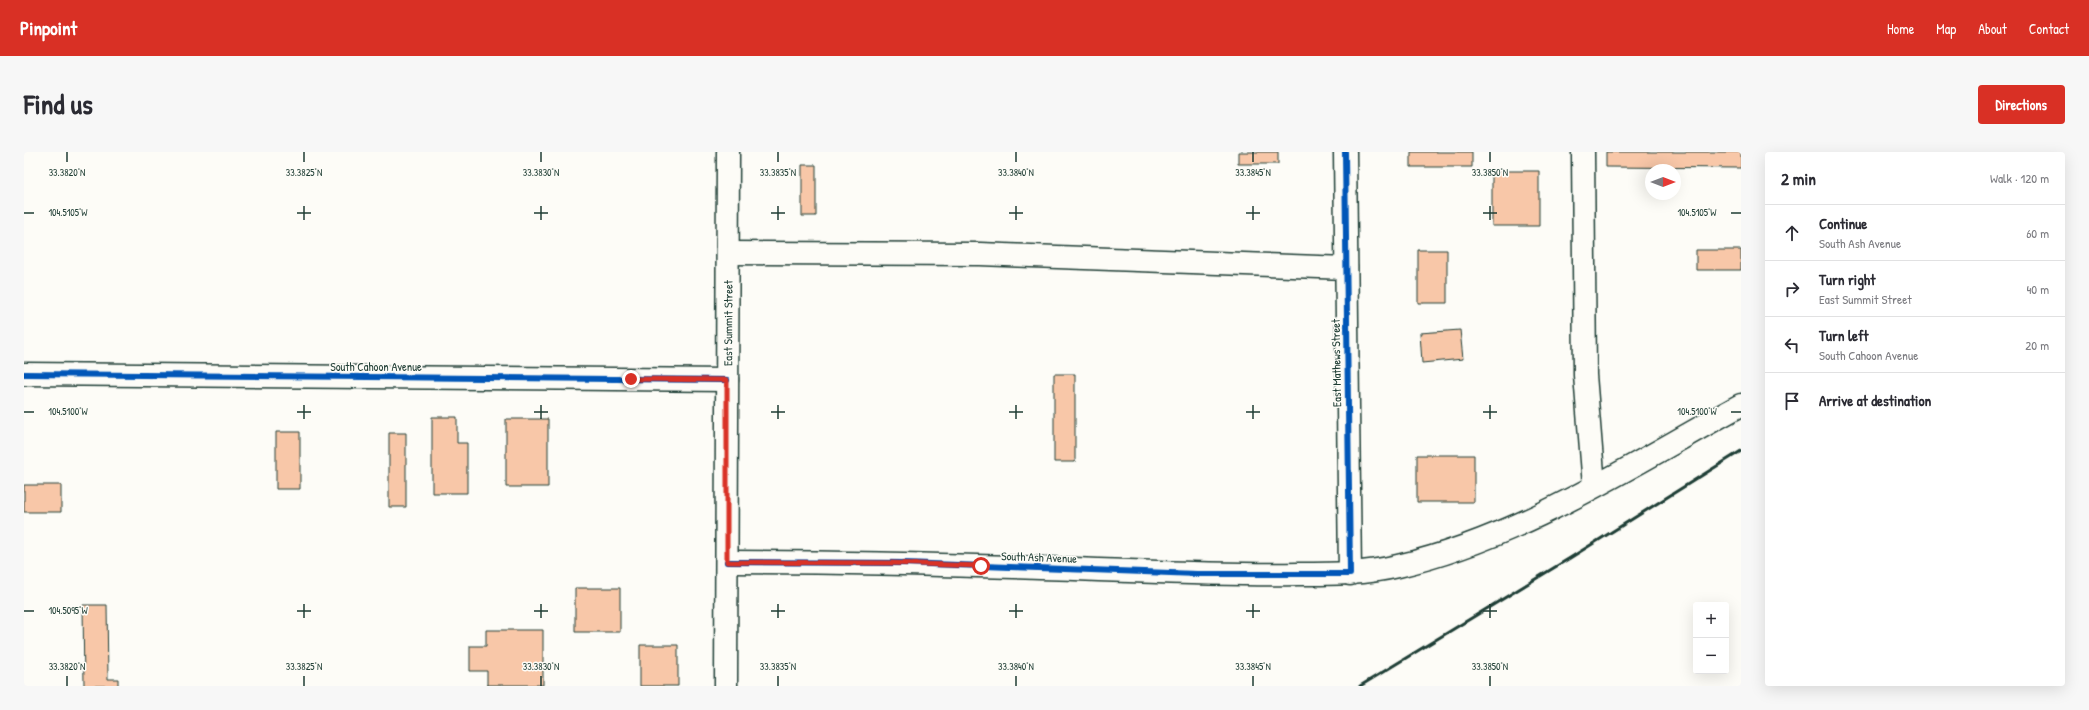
<!DOCTYPE html>
<html lang="en">
<head>
<meta charset="utf-8">
<style>
  body { margin:0; font-family:"Patrick Hand",sans-serif; background:#f7f7f7; color:#2b2b33 }
  .controls { position:absolute; right:12px; bottom:12px; display:grid; overflow:hidden; border-radius:4px; box-shadow:0 4px 16px #0002 }
  .controls button { width:36px; height:36px; display:grid; place-items:center; padding:0; border:0; border-bottom:1px solid #e1e1e2; background:#fff; color:#2b2b33; font:20px sans-serif }
  .compass { position:absolute; left:1621px; top:12px; width:36px; height:36px; border-radius:50%; background:#fff; box-shadow:0 4px 16px #0002; rotate:90deg }
  .stop { position:absolute; width:12px; height:12px; margin:-9px; border:3px solid #d93025; border-radius:50%; background:#fff }
  .stop.end { background:#d93025; border-color:#fff; box-shadow:0 1px 4px #0008 }
  .list { margin:0; padding:0; list-style:none }
  h2 { display:flex; justify-content:space-between; align-items:center; height:52px; margin:0; padding:0 16px; font-size:17px }
  h2 small { font-size:13px; font-weight:400; color:#7c7c81 }
  .list li { display:grid; grid-template-columns:26px 1fr auto; gap:12px; align-items:center; box-sizing:border-box; height:56px; padding:0 16px; border-top:1px solid #e1e1e2 }
  .list b { display:block; font-size:15px; white-space:nowrap }
  .list p { margin:0; font-size:13px; white-space:nowrap; color:#7c7c81 }
  .list em { font-size:13px; font-style:normal; color:#7c7c81 }
  .icon { flex:none; width:22px; height:22px; fill:none; stroke:currentColor; stroke-width:2; stroke-linecap:round; stroke-linejoin:round }
  .map { position:relative; flex:none; width:1717px; height:534px; overflow:hidden; border-radius:4px }
  header { display:flex; align-items:center; gap:24px; box-sizing:border-box; height:56px; padding:0 20px; background:#d93025; color:#fff }
  header strong { font-size:19px }
  nav { display:flex; gap:22px; margin-inline-start:auto; font-size:14px }
  .intro { display:flex; align-items:center; justify-content:space-between; box-sizing:border-box; height:96px; padding:0 24px }
  h1 { margin:0; font-size:28px }
  .button { padding:10px 18px; border-radius:4px; background:#d93025; color:#fff; font-size:14px; font-weight:700 }
  main { display:flex; gap:24px; padding:0 24px }
  aside { flex:1; background:#fff; border-radius:4px; box-shadow:0 4px 16px #0002 }
  .map>svg:first-child { display:block }
</style>
</head>
<body>
<header>
<strong>Pinpoint</strong>
<nav><a>Home</a><a>Map</a><a>About</a><a>Contact</a></nav>
</header>
<div class="intro"><h1>Find us</h1><a class="button">Directions</a></div>
<main>
<div class="map">
<svg width="1717" height="534" viewBox="0 0 1717 534">
  <rect width="100%" height="100%" fill="#fdfcf7"/>
  <filter id="ink" filterUnits="userSpaceOnUse"><feTurbulence type="fractalNoise" baseFrequency=".025" numOctaves="2"/><feDisplacementMap in="SourceGraphic" scale="8" xChannelSelector="R" yChannelSelector="G"/><feConvolveMatrix kernelMatrix="1 2 1 2 8 2 1 2 1" color-interpolation-filters="sRGB"/></filter>
  <g filter="url(#ink)">
    <!-- building -->
    <path fill="#f8c7a8" stroke="#1f3d34" d="M1214,0H1254V12H1214Z
      M1387,0H1448V15H1387Z
      M1582,0H1717V16L1582,15Z
      M778,13H792V64H778Z
      M1468,19H1515V74H1468Z
      M1394,98H1423V151H1394Z
      M1672,98H1717V118H1672Z
      M1436,178L1439,207L1398,211L1396,181Z
      M1030,222H1051V310H1030Z
      M408,265H433V291H443V341H408Z
      M482,267H524V335H482Z
      M252,280H276V337H252Z
      M365,281H382V355H365Z
      M1393,303H1450V350H1393Z
      M0,333H37V360H0Z
      M551,436H596V480H551Z
      M59,453H83L84,527H94V534H60Z
      M462,478H519V533H463V519H446V494H462Z
      M616,493H654V534H616Z"/>
    <g fill="none" stroke-linecap="round" stroke-linejoin="round">
      <!-- minor casing -->
      <g stroke="#1f3d34" stroke-width="25">
        <g id="minor">
          <path d="M1321,0L1326,422"/>
          <path d="M1559,0L1561,223L1570,334"/>
          <path d="M704,101L956,102L1322,116"/>
          <path d="M0,222L703,228"/>
          <path d="M703,410C837,410 971,414 1105,419C1161,421 1218,423 1274,422C1308,422 1341,422 1374,414C1497,386 1607,313 1717,253"/>
          <path id="s1" d="M702,534L704,0"/>
        </g>
      </g>
      <!-- minor -->
      <use href="#minor" stroke="#fdfcf7" stroke-width="22"/>
      <!-- rail -->
      <path stroke="#1f3d34" stroke-width="3" d="M1336,534L1546,406L1717,299"/>
      <!-- cycleway casing -->
      <g stroke="#fdfcf7" stroke-width="8">
        <path id="cycleway" d="M0,222L703,228
          M703,410L880,411L1173,422H1326L1321,0"/>
      </g>
      <!-- cycleway -->
      <use href="#cycleway" stroke="#0057b8" stroke-width="6"/>
    </g>
  </g>
  <g fill="none" stroke-linecap="round" stroke-linejoin="round" filter="url(#ink)">
    <!-- route -->
    <path stroke="#d93025" stroke-width="5" d="M607,227L703,228V410L866,411L957,414"/>
  </g>
  <!-- ticks -->
  <path fill="none" stroke="#1f3d34" stroke-width="1.5" d="M43,0V10M280,0V10M517,0V10M754,0V10M992,0V10M1229,0V10M1466,0V10M280,54V68M517,54V68M754,54V68M992,54V68M1229,54V68M1466,54V68M0,61H10M273,61H287M510,61H524M747,61H761M985,61H999M1222,61H1236M1459,61H1473M1707,61H1717M280,253V267M517,253V267M754,253V267M992,253V267M1229,253V267M1466,253V267M0,260H10M273,260H287M510,260H524M747,260H761M985,260H999M1222,260H1236M1459,260H1473M1707,260H1717M280,452V466M517,452V466M754,452V466M992,452V466M1229,452V466M1466,452V466M0,459H10M273,459H287M510,459H524M747,459H761M985,459H999M1222,459H1236M1459,459H1473M43,524V534M280,524V534M517,524V534M754,524V534M992,524V534M1229,524V534M1466,524V534"/>
  <g text-anchor="middle" dominant-baseline="central" stroke-width="3" stroke-linejoin="round" paint-order="stroke">
    <!-- street labels -->
    <g font-size="12" fill="#1f3d34" stroke="#fdfcf7">
      <text stroke="none"><textPath href="#s1" startOffset="363">East Summit Street</textPath></text>
      <text transform="translate(1312 211) rotate(-91)">East Mathews Street</text>
      <text x="352" y="214">South Cahoon Avenue</text>
      <text transform="translate(1015 405) rotate(2)">South Ash Avenue</text>
    </g>
  </g>
  <g font-size="10" text-anchor="middle" fill="#1f3d34" stroke="#fdfcf7" stroke-width="3" stroke-linejoin="round" paint-order="stroke">
    <text x="43" y="24">33.3820°N</text>
    <text x="280" y="24">33.3825°N</text>
    <text x="517" y="24">33.3830°N</text>
    <text x="754" y="24">33.3835°N</text>
    <text x="992" y="24">33.3840°N</text>
    <text x="1229" y="24">33.3845°N</text>
    <text x="1466" y="24">33.3850°N</text>
    <text x="1673" y="64">104.5105°W</text>
    <text x="44" y="64">104.5105°W</text>
    <text x="1673" y="263">104.5100°W</text>
    <text x="44" y="263">104.5100°W</text>
    <text x="44" y="462">104.5095°W</text>
    <text x="43" y="518">33.3820°N</text>
    <text x="280" y="518">33.3825°N</text>
    <text x="517" y="518">33.3830°N</text>
    <text x="754" y="518">33.3835°N</text>
    <text x="992" y="518">33.3840°N</text>
    <text x="1229" y="518">33.3845°N</text>
    <text x="1466" y="518">33.3850°N</text>
  </g>
</svg>
<div class="controls">
<button>+</button>
<button>−</button>
</div>
<svg class="compass" viewBox="-18 -18 36 36"><path d="M0-13l5 13h-10z" fill="#e53935"/><path d="M0 13l5-13h-10z" fill="#7c7c81"/></svg>
<div class="stop" style="left:957px;top:414px"></div>
<div class="stop end" style="left:607px;top:227px"></div>
</div>
<aside>
<h2>2 min<small>Walk · 120 m</small></h2>
<ul class="list">
<li><svg class="icon" aria-label="ahead" viewBox="0 0 24 24"><path d="M12 20V5M6 11l6-6 6 6"/></svg><div><b>Continue</b><p>South Ash Avenue</p></div><em>60 m</em></li>
<li><svg class="icon" aria-label="right" viewBox="0 0 24 24"><path d="M7 20v-9h11M14 6l5 5-5 5"/></svg><div><b>Turn right</b><p>East Summit Street</p></div><em>40 m</em></li>
<li><svg class="icon" aria-label="left" viewBox="0 0 24 24"><path d="M17 20v-9H6M10 6l-5 5 5 5"/></svg><div><b>Turn left</b><p>South Cahoon Avenue</p></div><em>20 m</em></li>
<li><svg class="icon" aria-label="arrive" viewBox="0 0 24 24"><path d="M6 21V4h12l-3 4 3 4H6"/></svg><div><b>Arrive at destination</b></div></li>
</ul>
</aside>
</main>
</body>
</html>
